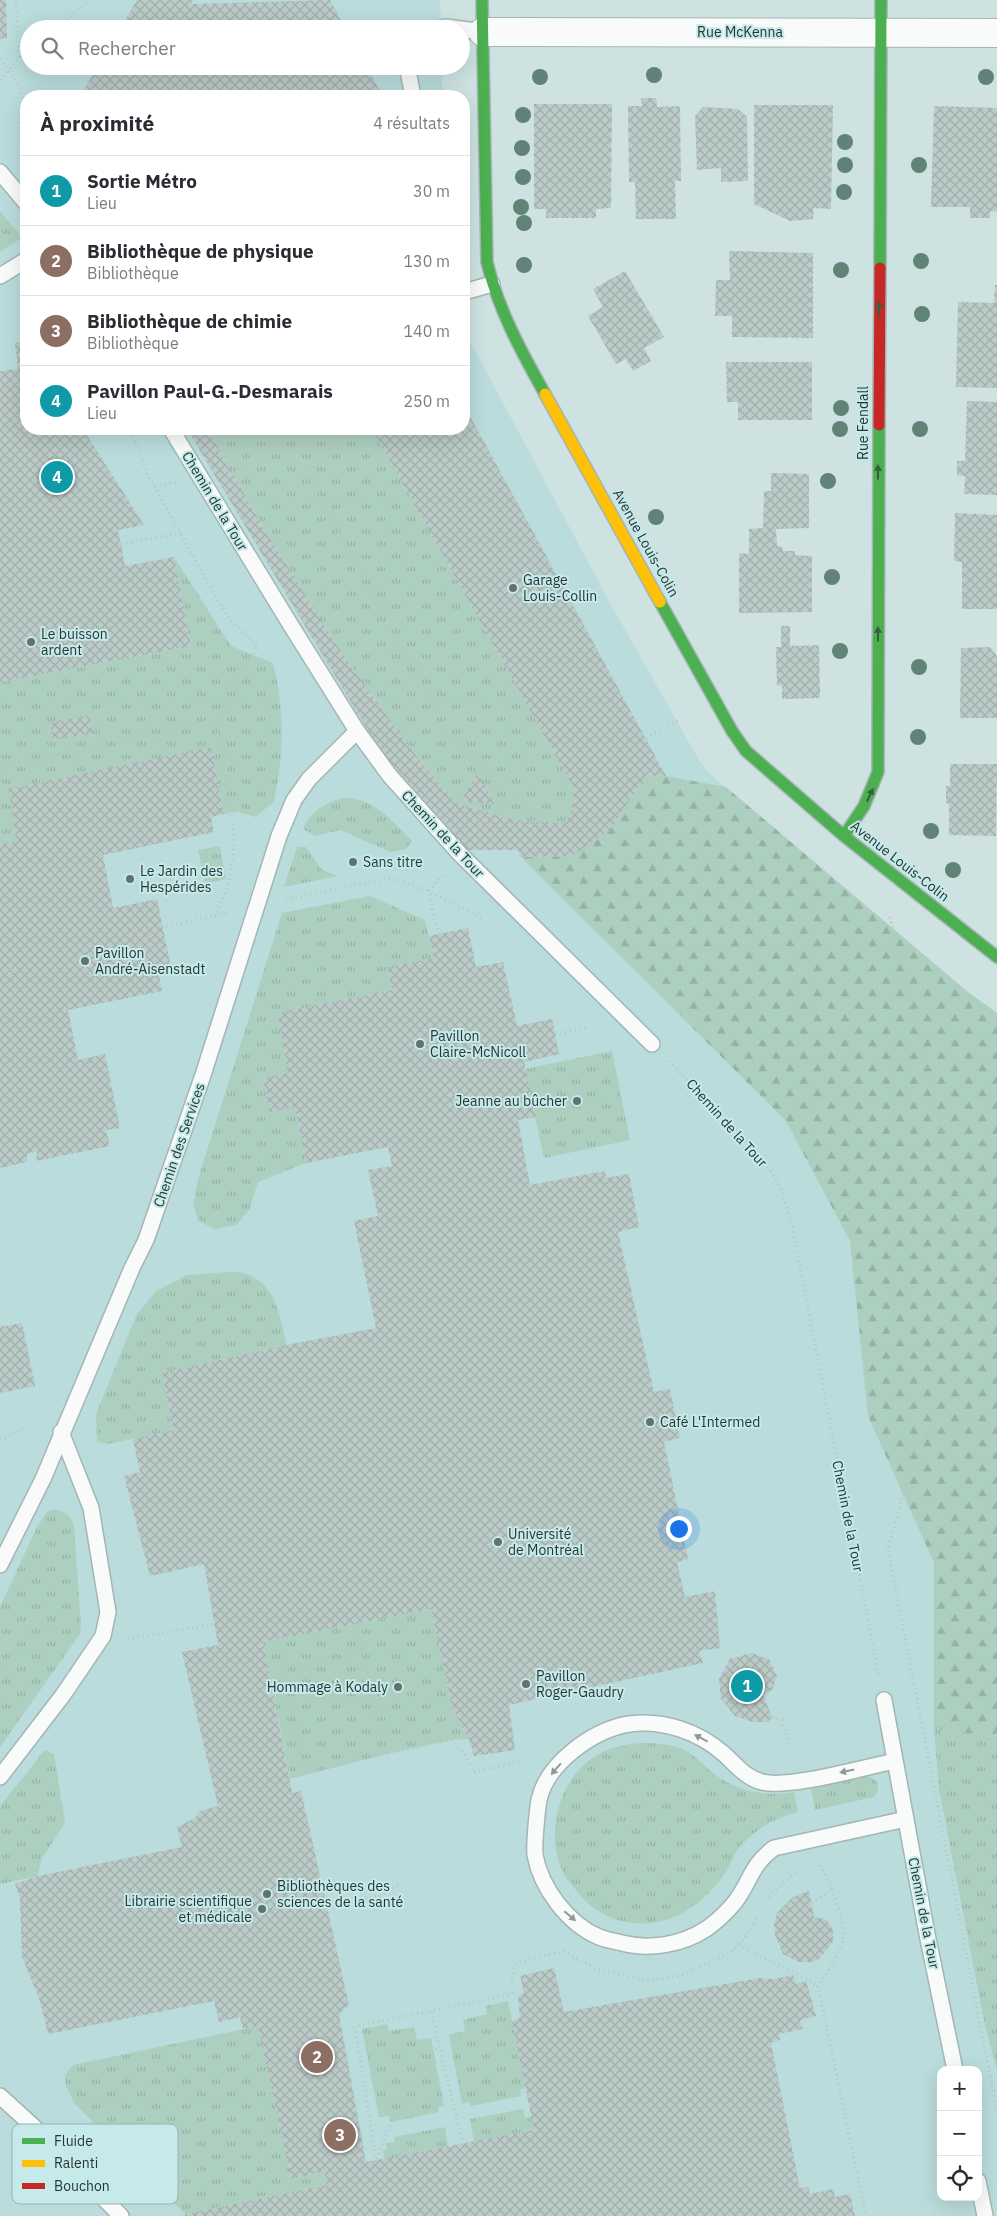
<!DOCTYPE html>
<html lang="fr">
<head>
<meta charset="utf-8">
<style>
  body { margin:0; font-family:"IBM Plex Sans",sans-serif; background:#f2f2f3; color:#2b2b33 }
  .controls { position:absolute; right:15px; bottom:15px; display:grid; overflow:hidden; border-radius:10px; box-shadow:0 5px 20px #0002 }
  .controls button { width:45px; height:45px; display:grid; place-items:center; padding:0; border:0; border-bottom:1px solid #e1e1e2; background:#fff; color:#2b2b33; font:25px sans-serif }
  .you { position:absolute; left:678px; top:1528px; width:18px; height:18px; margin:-12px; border:4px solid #fff; border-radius:50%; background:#1a73e8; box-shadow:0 0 0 8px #1a73e833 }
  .badge { display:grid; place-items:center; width:32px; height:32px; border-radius:50%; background:#0f766e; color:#fff; font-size:16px; font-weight:700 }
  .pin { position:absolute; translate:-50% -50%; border:2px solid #fff; box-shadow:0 1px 5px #0006 }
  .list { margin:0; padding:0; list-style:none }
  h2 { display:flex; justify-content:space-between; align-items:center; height:65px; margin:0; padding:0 20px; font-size:21px }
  h2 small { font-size:16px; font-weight:400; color:#7c7c81 }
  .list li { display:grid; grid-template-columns:32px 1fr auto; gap:15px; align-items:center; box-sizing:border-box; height:70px; padding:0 20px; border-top:1px solid #e1e1e2 }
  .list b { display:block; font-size:19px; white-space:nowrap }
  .list p { margin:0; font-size:16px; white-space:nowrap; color:#7c7c81 }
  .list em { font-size:16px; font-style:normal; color:#7c7c81 }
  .icon { flex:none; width:28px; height:28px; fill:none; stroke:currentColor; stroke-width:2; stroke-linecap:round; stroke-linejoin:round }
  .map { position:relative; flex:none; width:997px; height:2216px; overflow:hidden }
  .search { position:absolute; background:#fff; box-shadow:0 5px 20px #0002; left:20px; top:20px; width:450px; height:55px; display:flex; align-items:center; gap:12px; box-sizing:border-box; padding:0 18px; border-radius:28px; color:#7c7c81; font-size:19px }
  .panel { position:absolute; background:#fff; box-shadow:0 5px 20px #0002; left:20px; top:90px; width:450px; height:345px; border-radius:20px }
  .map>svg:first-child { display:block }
</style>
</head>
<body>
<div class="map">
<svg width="997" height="2216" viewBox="0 0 997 2216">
  <defs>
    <pattern id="grass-tufts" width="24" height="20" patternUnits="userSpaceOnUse" patternTransform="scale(1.25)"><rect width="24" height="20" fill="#adcfbf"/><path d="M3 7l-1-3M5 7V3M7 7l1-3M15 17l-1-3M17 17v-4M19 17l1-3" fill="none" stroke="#95b2a5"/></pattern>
    <pattern id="forest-firs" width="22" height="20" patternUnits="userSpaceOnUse" patternTransform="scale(1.25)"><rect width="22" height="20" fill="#adcfbf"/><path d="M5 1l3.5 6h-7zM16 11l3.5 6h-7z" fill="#95b2a5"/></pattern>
    <pattern id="building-cross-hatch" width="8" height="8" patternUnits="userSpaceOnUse" patternTransform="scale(1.25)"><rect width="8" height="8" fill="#bbcbc8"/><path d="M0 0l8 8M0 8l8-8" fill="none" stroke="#a1afac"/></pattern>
  </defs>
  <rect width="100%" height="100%" fill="#cde2e1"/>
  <!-- built -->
  <path fill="#badcdc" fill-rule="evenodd" d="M0,0H440L441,29H29V66H442V96H26V429H464V330L611,605L700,762L711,775L969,993L997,1013V2216H0ZM941,2070H978V2197H941Z"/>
  <!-- grass -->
  <path fill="url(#grass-tufts)" d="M0,211L22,238L0,252Z
    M214,429H372L573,787V808L564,823L514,820L456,803L416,756L339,649L263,527L209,432Z
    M174,557L231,646L273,663C285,713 284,751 274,802L255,817L238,812L224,814L211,748L10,789L16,841L0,844V682L191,646Z
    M344,798C375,798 392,821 412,841L406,849L391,852L340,830L316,836L303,829C311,811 326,802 344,798Z
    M220,846L226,879L205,883L198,850Z
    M297,847H306L322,870L338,876L284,887Z
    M370,896L425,920L434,958L387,967L392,990L277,1014L306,1163L258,1182L249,1210L236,1225L215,1229L199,1221L193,1205L198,1179L282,913Z
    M612,1051L630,1140L544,1158L525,1069Z
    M215,1273C224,1273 237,1271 246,1274C276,1284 281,1318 286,1345L162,1373L174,1430L109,1444L97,1442L96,1414L137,1314L156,1291L187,1275Z
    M56,1509L67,1514L74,1524L81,1626L80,1634L0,1747V1607L37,1527L47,1512Z
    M431,1609L452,1707L469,1739L451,1740L386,1754L290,1779L263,1642Z
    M934,1728L992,1737L997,1732V2070L985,2026L939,1789Z
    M642,1743C655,1743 668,1744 680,1748C695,1754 704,1767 717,1776C739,1792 768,1797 794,1792L798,1812C775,1818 753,1830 738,1849C733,1856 731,1865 726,1872C705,1902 674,1927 635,1923C610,1921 590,1909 575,1889C571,1884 566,1879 564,1874C547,1843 555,1797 578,1771C594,1752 618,1744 642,1743Z
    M45,1750L54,1754L65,1823L41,1860L38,1876L0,1884V1806Z
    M866,1776C878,1778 882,1788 874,1797L815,1810L811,1788Z
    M508,2001L526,2088L520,2089L521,2096L471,2106L469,2102L462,2104L449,2035L465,2031L463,2020L487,2014L486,2006Z
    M387,2024L389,2031L414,2027L417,2040L431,2038L444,2106L438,2107L439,2112L390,2122L389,2116L379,2117L362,2029Z
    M258,2026L291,2179L324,2171L327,2185L185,2214L74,2103L66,2086L65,2075L73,2065Z
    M523,2109L525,2118L532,2117L534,2130L474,2142L470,2119Z
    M445,2127L448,2146L384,2159L383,2150L387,2149L386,2143L395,2142L394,2137Z"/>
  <!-- forest -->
  <path fill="url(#forest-firs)" d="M646,775L666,776L726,787L969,993L997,1013V1732L993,1737L934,1728V1563L868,1416L850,1241L786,1121L521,857L572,856L609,831Z"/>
  <!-- building -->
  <path fill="url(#building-cross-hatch)" d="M0,0H6L7,38L0,39Z
    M137,0H193L191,4L330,0L346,29H120Z
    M98,66H366L383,96H80Z
    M641,98H656L657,107L680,106L681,181H675L676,219H636L635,182H629L628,106H642Z
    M534,104H612L611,208L596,209V218H546V209H534Z
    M754,105H833L831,209L814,208L813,219L790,221L754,204Z
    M934,106L997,108V212L990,211V218H970V207H931Z
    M703,107L738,109L747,117L748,181L721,182V168L697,170L695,116Z
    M729,251L813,253V338L732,337V316H715L716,280H730Z
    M625,271L664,337L644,348L651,361L633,371L626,359L616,364L588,316L603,307L593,289Z
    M995,285H997V388L956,387L958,302L994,303Z
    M26,341V429H83L144,525L118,530L125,566L174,557L191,646L0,682V371L18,369L15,343Z
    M726,362H812V420H738V402H727Z
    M967,401L997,402V495L964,494L965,476H957V461H965Z
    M464,405L666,776L646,775L609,831L572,856L521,857L518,850H466L379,749L187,429H214L209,432L263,527L339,649L416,756L456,803L514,820L564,823L573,808V787L372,429H464Z
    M771,473L809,474V528L776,529L777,546L782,547L783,551H795V555L812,556V612L739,613V553L749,554V529L763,528L764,491H771Z
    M955,513L997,515V609H962V562L954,561Z
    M781,626H790V646L819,645L820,698L782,699V685L777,686L776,647H781Z
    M990,647L997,656V718H960L961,648Z
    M90,716L93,733L53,740L50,722Z
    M211,747L224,814L211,817L214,832L103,855L113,908L157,899L172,973L159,975L162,991L68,1010L78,1060L105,1054L120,1128L106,1130L110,1146L36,1161L37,1151L27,1154V1162L0,1168V844L16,841L9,789Z
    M950,764H997L996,836L949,835V804L946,803V786H950Z
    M478,772L494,804L461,801Z
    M468,928L476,967L503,962L517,1026L552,1019L559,1054L524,1062L536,1117L518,1120L530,1185L605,1171L606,1178L629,1174L639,1227L618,1232L654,1392L670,1389L680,1438L664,1442L688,1559L677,1562L685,1597L715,1591L720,1648L699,1651L703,1663L509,1705L515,1750L474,1756L469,1739L452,1707L431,1609L263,1642L292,1793L301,1791L349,2005L339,2014L366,2162L534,2130L512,2021L520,2018L518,1996L524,1993L520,1976L554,1968L564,2012L760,1978L774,1979L793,1975L796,1984L806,1981L816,2016L800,2020L803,2029L779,2034L780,2040L771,2043L800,2188L808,2187L810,2194L833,2189L835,2197L850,2194L855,2216H185V2214L327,2185L324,2171L291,2179L258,2026L243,2030L240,2017L219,2022L214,2001L48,2034L40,2001L22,1957L20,1899L15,1884L38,1876L182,1847L177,1827L195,1818L200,1811L218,1806L182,1652L218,1645L204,1564L150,1576L124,1476L140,1472L133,1439L174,1430L162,1373L286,1345L376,1328L354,1221L378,1216L368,1170L392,1166L388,1147L306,1163L295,1107L270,1112L263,1078L288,1073L277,1013L392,990L387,967L434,958L429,936Z
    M22,1323L35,1386L0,1393V1327Z
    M751,1653L769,1659L777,1676L772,1690L763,1694L772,1717L768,1722H752L735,1716L721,1699L719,1679L730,1659Z
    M809,1891L814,1917L825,1919L829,1923L833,1930V1942L819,1959L812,1962H798L783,1954L775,1935L774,1925L777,1913L793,1897Z"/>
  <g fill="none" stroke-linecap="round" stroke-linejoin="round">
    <!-- lane casing -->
    <g stroke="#a4b5b4" stroke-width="18">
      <path id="lane" d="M439,29L446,27L483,32
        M407,66L413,96
        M0,172L26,203
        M0,276L26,260
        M464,292L492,284
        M171,429L290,624L357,731L390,776L459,853L652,1044
        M0,1565L43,1479L132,1268L146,1240L203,1075L279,836L294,800L309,779L357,731
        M884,1700L927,1934L955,2070
        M895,1761C865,1767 789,1789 762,1782C746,1778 736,1765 724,1754C699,1732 663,1719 629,1724C593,1730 547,1763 539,1800C537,1811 534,1845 535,1855C541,1888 568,1924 599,1937C606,1940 615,1941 622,1943C649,1950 682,1945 706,1929C715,1923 728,1911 735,1902C751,1881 750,1866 774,1848L906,1819
        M0,1777L63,1695L103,1636L108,1612L91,1508L61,1432
        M0,2096L34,2127L121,2216
        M978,2181L985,2216"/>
    </g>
    <!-- street casing -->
    <g stroke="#a4b5b4" stroke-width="30">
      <path id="street" d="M483,32L997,33"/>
    </g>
    <!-- fast casing -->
    <g stroke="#a4b5b4" stroke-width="14">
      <path id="fast" d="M482,0L487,262C498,309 521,351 545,394
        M880,268L881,0
        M660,602L732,731L746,751L844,836L997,957
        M844,836L864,806L878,772L879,425"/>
    </g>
    <!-- slow casing -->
    <g stroke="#a4b5b4" stroke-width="14">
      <path id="slow" d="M545,394L660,602"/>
    </g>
    <!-- jam casing -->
    <g stroke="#a4b5b4" stroke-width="14">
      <path id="jam" d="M879,425L880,268"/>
    </g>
    <!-- path -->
    <path stroke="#bbc3c2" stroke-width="3" stroke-dasharray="1 4" stroke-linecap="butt" d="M55,29L90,0
      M20,57L29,50
      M0,59L19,85L23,99L18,135L24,150
      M0,80L19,58L16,0
      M0,237L10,240
      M221,429L244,467L225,471
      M332,446L348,429
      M234,451L245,447L332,446L309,477L464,760L480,761L505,802L478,836
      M155,487L176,482
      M121,544L182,533
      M91,723L97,722L102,745
      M646,738L680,719
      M0,767L219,721L233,681L258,647L230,620L215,596L148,475L130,429
      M506,802L521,798L538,830
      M478,835L480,803
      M286,899L391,878L428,891L482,918
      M215,917L228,886L235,842L219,721
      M890,917L935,1097L952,1180L972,1228L989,1261L997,1287
      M132,927L146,923L149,936L134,939
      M132,933L230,913
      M439,934L428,891L444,874
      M125,952L136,949
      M11,969V971
      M555,1034L589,1027
      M669,1061L762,1157L780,1187L791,1220L879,1677
      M997,1438L978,1426L954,1423L931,1432L915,1449L888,1550L997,2111
      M0,1440L18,1432L27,1426
      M356,1624L386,1754L451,1740L464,1753L474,1772L519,1762
      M128,1639L213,1624
      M278,1639L283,1669L363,1652
      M283,1669L305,1773L386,1754
      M0,1671C16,1653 25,1629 53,1629C60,1628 68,1629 76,1632
      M772,1717L782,1720L789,1744
      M832,1889C850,1939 847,1942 818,1986L866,2216
      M769,1897L797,1871
      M812,1903L832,1889L819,1863
      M326,1907L382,1895L401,1883
      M739,1944C764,1961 793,1968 818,1986
      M463,2144L431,2011L512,1994V1972L518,1962L563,1951L596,1969L649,1981L682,1975L730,1953L745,1938L756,1919
      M377,2159L388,2129L438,2046
      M376,2161L355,2026L431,2011"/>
    <!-- lane -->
    <use href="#lane" stroke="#f8fbfa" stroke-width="15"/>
    <!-- street -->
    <use href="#street" stroke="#f8fbfa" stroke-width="28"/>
    <!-- fast -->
    <use href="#fast" stroke="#4caf50" stroke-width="11"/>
    <!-- slow -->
    <use href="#slow" stroke="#ffc107" stroke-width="11"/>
    <!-- jam -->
    <use href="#jam" stroke="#c62828" stroke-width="11"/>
  </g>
  <!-- trees -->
  <g fill="#618276">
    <circle cx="654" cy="75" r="8"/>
    <circle cx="540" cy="77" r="8"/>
    <circle cx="986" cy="77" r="8"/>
    <circle cx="523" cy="115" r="8"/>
    <circle cx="845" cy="142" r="8"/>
    <circle cx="522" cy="148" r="8"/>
    <circle cx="845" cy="165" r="8"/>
    <circle cx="919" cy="165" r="8"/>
    <circle cx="523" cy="177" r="8"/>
    <circle cx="844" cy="192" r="8"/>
    <circle cx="521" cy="207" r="8"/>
    <circle cx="524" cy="223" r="8"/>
    <circle cx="921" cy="261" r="8"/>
    <circle cx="524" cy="265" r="8"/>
    <circle cx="841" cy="270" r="8"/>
    <circle cx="922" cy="314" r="8"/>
    <circle cx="841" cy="408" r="8"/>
    <circle cx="840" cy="429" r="8"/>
    <circle cx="920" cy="429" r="8"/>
    <circle cx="828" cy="481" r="8"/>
    <circle cx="656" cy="517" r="8"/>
    <circle cx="832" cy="577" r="8"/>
    <circle cx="840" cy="651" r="8"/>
    <circle cx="919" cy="667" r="8"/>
    <circle cx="918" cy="737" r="8"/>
    <circle cx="931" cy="831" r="8"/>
    <circle cx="953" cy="870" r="8"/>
  </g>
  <!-- one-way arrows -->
  <defs><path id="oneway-solid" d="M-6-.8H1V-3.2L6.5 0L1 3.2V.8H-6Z" transform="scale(1.25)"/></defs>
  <g fill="#35603f">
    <use href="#oneway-solid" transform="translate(879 309) rotate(-90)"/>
    <use href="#oneway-solid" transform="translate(878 472) rotate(-90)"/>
    <use href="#oneway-solid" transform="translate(878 634) rotate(-90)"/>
    <use href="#oneway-solid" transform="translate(870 795) rotate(-65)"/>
  </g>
  <g fill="#909898">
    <use href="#oneway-solid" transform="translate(701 1738) rotate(-152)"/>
    <use href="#oneway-solid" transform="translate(556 1769) rotate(131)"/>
    <use href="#oneway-solid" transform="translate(847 1771) rotate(168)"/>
    <use href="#oneway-solid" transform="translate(570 1916) rotate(40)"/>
  </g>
  <!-- markers -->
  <g fill="#627272" stroke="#c5eae9" stroke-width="2">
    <circle cx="513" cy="588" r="5"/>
    <circle cx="31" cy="642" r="5"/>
    <circle cx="353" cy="862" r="5"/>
    <circle cx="130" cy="879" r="5"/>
    <circle cx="85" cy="961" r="5"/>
    <circle cx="420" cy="1044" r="5"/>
    <circle cx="577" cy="1101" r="5"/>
    <circle cx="650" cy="1422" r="5"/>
    <circle cx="498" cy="1542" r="5"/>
    <circle cx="526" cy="1684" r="5"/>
    <circle cx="398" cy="1687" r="5"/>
    <circle cx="267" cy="1894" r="5"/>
    <circle cx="262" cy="1909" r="5"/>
  </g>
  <g text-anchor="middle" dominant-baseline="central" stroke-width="4" stroke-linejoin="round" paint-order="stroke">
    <!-- street labels -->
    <g font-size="14" fill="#283636" stroke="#c5eae9">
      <text x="740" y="32">Rue McKenna</text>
      <text transform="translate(863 423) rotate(-90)">Rue Fendall</text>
      <text transform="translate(215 501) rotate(59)">Chemin de la Tour</text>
      <text transform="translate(646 543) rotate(61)">Avenue Louis-Colin</text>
      <text transform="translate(443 834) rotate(47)">Chemin de la Tour</text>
      <text transform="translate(900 861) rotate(38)">Avenue Louis-Colin</text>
      <text transform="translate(727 1123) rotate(48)">Chemin de la Tour</text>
      <text transform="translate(179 1145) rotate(-71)">Chemin des Services</text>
      <text transform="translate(848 1516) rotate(79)">Chemin de la Tour</text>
      <text transform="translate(924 1913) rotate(79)">Chemin de la Tour</text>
    </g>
    <!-- poi labels -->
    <g font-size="14" fill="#283636" stroke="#c5eae9" text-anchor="start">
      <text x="523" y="580">Garage<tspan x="523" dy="16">Louis-Collin</tspan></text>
      <text x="41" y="634">Le buisson<tspan x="41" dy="16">ardent</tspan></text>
      <text x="363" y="862">Sans titre</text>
      <text x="140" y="871">Le Jardin des<tspan x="140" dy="16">Hespérides</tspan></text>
      <text x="95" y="953">Pavillon<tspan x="95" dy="16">André-Aisenstadt</tspan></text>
      <text x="430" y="1036">Pavillon<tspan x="430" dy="16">Claire-McNicoll</tspan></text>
      <text x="567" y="1101" text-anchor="end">Jeanne au bûcher</text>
      <text x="660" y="1422">Café L'Intermed</text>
      <text x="508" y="1534">Université<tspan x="508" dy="16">de Montréal</tspan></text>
      <text x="536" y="1676">Pavillon<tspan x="536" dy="16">Roger-Gaudry</tspan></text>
      <text x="388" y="1687" text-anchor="end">Hommage à Kodaly</text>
      <text x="277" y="1886">Bibliothèques des<tspan x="277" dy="16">sciences de la santé</tspan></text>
      <text x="252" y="1901" text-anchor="end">Librairie scientifique<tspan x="252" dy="16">et médicale</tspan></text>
    </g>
  </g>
  <!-- legend -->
  <rect x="12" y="2124" width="166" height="80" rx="8" fill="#c5eae9" stroke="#96b4b3" stroke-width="1"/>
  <rect x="22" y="2138" width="23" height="6" fill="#4caf50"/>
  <rect x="22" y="2160" width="23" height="7" fill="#ffc107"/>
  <rect x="22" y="2183" width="23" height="6" fill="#c62828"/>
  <g font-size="14" fill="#283636">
    <text x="54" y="2146">Fluide</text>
    <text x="54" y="2168">Ralenti</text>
    <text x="54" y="2191">Bouchon</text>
  </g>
</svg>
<div class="controls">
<button>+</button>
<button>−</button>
<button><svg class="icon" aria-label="locate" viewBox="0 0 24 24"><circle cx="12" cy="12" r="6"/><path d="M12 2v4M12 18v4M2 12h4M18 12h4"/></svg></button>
</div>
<div class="you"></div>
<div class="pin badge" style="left:747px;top:1686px;background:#0f9aa8">1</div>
<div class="pin badge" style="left:317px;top:2057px;background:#8d6e63">2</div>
<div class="pin badge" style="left:340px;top:2135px;background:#8d6e63">3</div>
<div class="pin badge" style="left:57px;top:477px;background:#0f9aa8">4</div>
<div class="search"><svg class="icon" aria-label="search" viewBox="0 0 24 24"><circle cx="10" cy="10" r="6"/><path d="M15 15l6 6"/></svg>Rechercher</div>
<section class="panel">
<h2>À proximité<small>4 résultats</small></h2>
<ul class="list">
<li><span class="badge" style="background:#0f9aa8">1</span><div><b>Sortie Métro</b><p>Lieu</p></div><em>30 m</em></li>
<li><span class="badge" style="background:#8d6e63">2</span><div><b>Bibliothèque de physique</b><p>Bibliothèque</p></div><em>130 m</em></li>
<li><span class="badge" style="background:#8d6e63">3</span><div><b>Bibliothèque de chimie</b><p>Bibliothèque</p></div><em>140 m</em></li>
<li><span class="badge" style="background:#0f9aa8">4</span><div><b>Pavillon Paul-G.-Desmarais</b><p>Lieu</p></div><em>250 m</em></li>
</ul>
</section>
</div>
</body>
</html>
